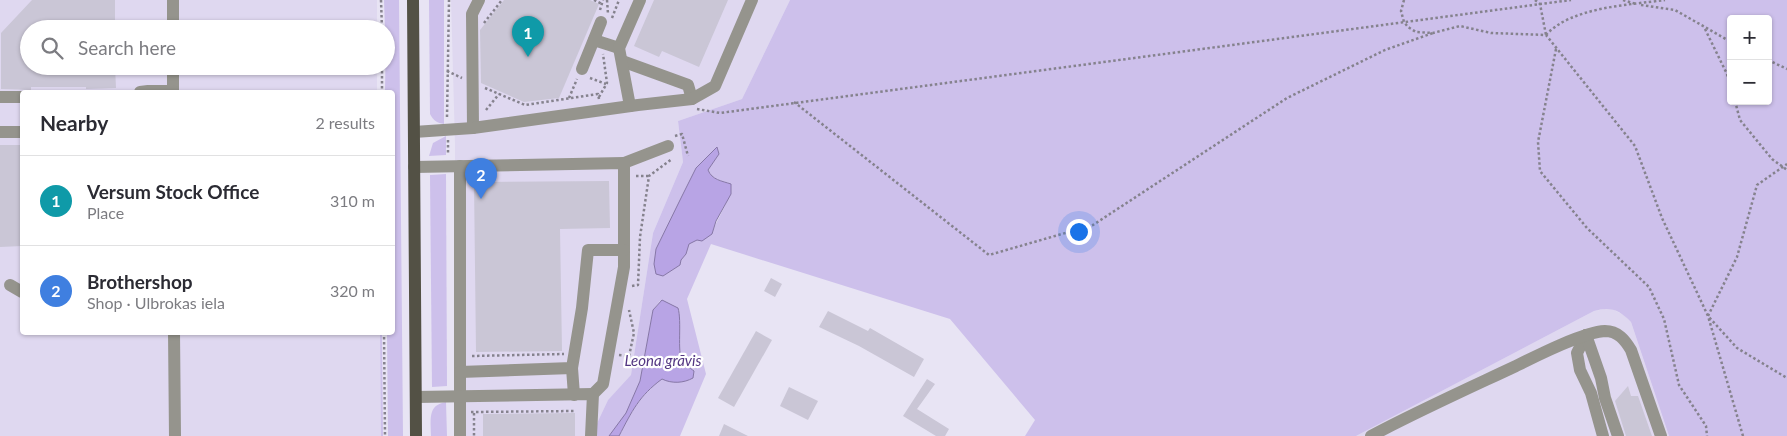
<!DOCTYPE html>
<html lang="en">
<head>
<meta charset="utf-8">
<style>
  body { margin:0; font-family:Lato,sans-serif; background:#f2f2f3; color:#2b2b33 }
  .controls { position:absolute; right:15px; top:15px; display:grid; overflow:hidden; border-radius:5px; box-shadow:0 1px 4px #0004 }
  .controls button { width:45px; height:45px; display:grid; place-items:center; padding:0; border:0; border-bottom:1px solid #e1e1e2; background:#fff; color:#2b2b33; font:25px sans-serif }
  .you { position:absolute; left:1078px; top:231px; width:18px; height:18px; margin:-12px; border:4px solid #fff; border-radius:50%; background:#1a73e8; box-shadow:0 0 0 8px #1a73e833 }
  .badge { display:grid; place-items:center; width:32px; height:32px; border-radius:50%; background:#0f766e; color:#fff; font-size:16px; font-weight:700 }
  .pin { position:absolute; translate:-50% -41px; filter:drop-shadow(0 1px 2px #0008) }
  .pin::after { content:''; position:absolute; top:26px; width:18px; height:15px; background:inherit; clip-path:polygon(0 0,100% 0,50% 100%) }
  .list { margin:0; padding:0; list-style:none }
  h2 { display:flex; justify-content:space-between; align-items:center; height:65px; margin:0; padding:0 20px; font-size:21px }
  h2 small { font-size:16px; font-weight:400; color:#7c7c81 }
  .list li { display:grid; grid-template-columns:32px 1fr auto; gap:15px; align-items:center; box-sizing:border-box; height:90px; padding:0 20px; border-top:1px solid #e1e1e2 }
  .list b { display:block; font-size:19px; white-space:nowrap }
  .list p { margin:0; font-size:16px; white-space:nowrap; color:#7c7c81 }
  .list em { font-size:16px; font-style:normal; color:#7c7c81 }
  .icon { flex:none; width:28px; height:28px; fill:none; stroke:currentColor; stroke-width:2; stroke-linecap:round; stroke-linejoin:round }
  .map { position:relative; flex:none; width:1787px; height:436px; overflow:hidden }
  .search { position:absolute; background:#fff; box-shadow:0 1px 4px #0004; left:20px; top:20px; width:375px; height:55px; display:flex; align-items:center; gap:12px; box-sizing:border-box; padding:0 18px; border-radius:28px; color:#7c7c81; font-size:19px }
  .panel { position:absolute; background:#fff; box-shadow:0 1px 4px #0004; left:20px; top:90px; width:375px; height:245px; border-radius:5px }
  .map>svg:first-child { display:block }
  .built { fill:#dfd8f0 }
  .green { fill:#cdc0eb; fill-rule:evenodd }
  .water { fill:#b8a4e5; stroke:#8677a6 }
  .building { fill:#cac6d6 }
  .lines { fill:none; stroke-linecap:round; stroke-linejoin:round }
  .path { stroke:#85828d; stroke-width:2.5; stroke-dasharray:2.5 2.5; stroke-linecap:butt }
  .minor { stroke:#95948d; stroke-width:12 }
  .major { stroke:#535145; stroke-width:12 }
  .labels { text-anchor:middle; dominant-baseline:central; stroke-width:4.5; stroke-linejoin:round; paint-order:stroke }
  .water-label { font-size:15px; font-style:italic; fill:#533682; stroke:#fff }
</style>
</head>
<body>
<div class="map">
<svg width="1787" height="436" viewBox="0 0 1787 436">
  <rect width="100%" height="100%" fill="#e8e4f4"/>
  <!-- built -->
  <g class="built">
    <polygon points="0,0 377,0 377,29 29,29 29,66 377,66 377,92 22,92 22,332 380,333 381,436 0,436"/>
    <polygon points="451,0 790,0 742,99 678,121 683,162 653,233 631,376 608,400 591,436 455,436 455,144"/>
    <polygon points="1610,308 1624,315 1631,322 1669,436 1356,436 1594,311"/>
  </g>
  <!-- green -->
  <g class="green">
    <polygon points="384,0 399,0 403,436 388,436 387,333 392,332 392,92 385,92 386,29 385,29"/>
    <path d="M 429,0 L 444,0 L 444,124 C 437,123 434,121 430,114 Z"/>
    <path d="M 790,0 L 1787,0 L 1787,436 L 1669,436 L 1631,322 C 1620,310 1610,306 1594,311 L 1356,436 L 1025,436 L 1035,420 L 950,319 L 711,244 L 687,299 L 706,374 L 680,436 L 619,436 C 632,411 640,396 662,379 L 678,382 L 693,376 L 694,371 C 685,364 678,357 680,346 L 660,301 L 653,310 L 640,381 L 626,414 L 609,436 L 591,436 L 608,400 L 631,375 L 653,233 L 683,162 L 678,121 L 742,99 ZM 1731,19 L 1768,19 L 1768,101 L 1731,101 ZM 719,154 L 708,170 C 713,180 722,181 731,184 C 731,201 717,217 712,234 L 693,241 L 689,244 L 686,254 L 681,260 L 680,265 L 663,276 L 656,249 L 696,168 Z"/>
    <polygon points="446,136 446,155 429,156 433,143"/>
    <polygon points="446,174 447,386 432,387 430,175"/>
    <polygon points="380,333 382,333 383,436 381,436"/>
    <path d="M 446,402 L 447,436 L 431,436 C 431,420 427,405 446,402 Z"/>
  </g>
  <!-- water -->
  <g class="water">
    <path d="M 717,147 L 719,154 L 708,170 C 712,180 722,181 731,184 L 731,194 L 716,221 L 712,234 L 702,241 L 697,240 L 689,244 L 686,254 L 681,260 L 680,265 L 663,276 L 656,274 L 654,264 L 656,249 L 682,196 L 696,168 Z"/>
    <path d="M 662,300 L 678,308 C 682,321 677,352 682,360 C 684,364 690,368 694,371 L 693,378 C 684,383 672,384 662,379 C 639,396 632,411 619,436 L 609,436 L 626,413 L 640,381 L 653,310 Z"/>
  </g>
  <!-- building -->
  <g class="building">
    <polygon points="32,0 115,0 115,29 29,29 29,66 115,66 116,88 86,89 86,87 31,87 31,90 1,89 1,33"/>
    <polygon points="504,0 590,0 599,4 559,98 524,102 481,83 480,30"/>
    <polygon points="654,0 728,0 699,67 662,51 659,57 634,46"/>
    <polygon points="0,145 22,145 22,246 0,247"/>
    <polygon points="609,181 610,228 560,229 562,351 476,352 474,182"/>
    <polygon points="771,278 782,284 775,297 764,291"/>
    <polygon points="828,311 868,331 870,328 924,359 914,377 859,346 819,327"/>
    <polygon points="756,331 772,340 734,407 718,398"/>
    <polygon points="927,379 935,384 917,409 949,429 945,436 936,436 903,416"/>
    <polygon points="1628,386 1631,396 1638,396 1652,436 1626,436 1615,401"/>
    <polygon points="789,387 818,401 808,420 780,406"/>
    <polygon points="575,413 575,436 483,436 483,414"/>
    <polygon points="724,424 748,436 719,436"/>
  </g>
  <g class="lines">
    <!-- path -->
    <g class="path">
      <polyline points="381,0 382,29"/>
      <polyline points="594,0 602,4"/>
      <polyline points="607,0 608,14"/>
      <polyline points="1404,0 1401,11 1404,22 1408,27 1416,32 1433,33 1460,26 1491,33 1546,35 1635,146 1662,218 1708,316 1737,348 1787,378"/>
      <polyline points="1535,0 1540,4 1546,35"/>
      <polyline points="1623,0 1636,4"/>
      <polyline points="1641,5 1675,10 1731,42"/>
      <polyline points="600,10 603,0"/>
      <polyline points="612,18 619,0"/>
      <polyline points="484,23 502,0"/>
      <polyline points="1705,29 1727,74 1731,86"/>
      <path d="M 1546,35 C 1571,7 1629,5 1665,0"/>
      <polyline points="1556,49 1538,142 1540,171 1587,228 1649,287 1664,319 1679,385 1706,426 1707,436"/>
      <polyline points="1768,60 1787,69"/>
      <polyline points="382,66 382,92"/>
      <polyline points="447,71 462,78"/>
      <polyline points="590,78 606,84"/>
      <polyline points="485,88 525,105 598,94 599,99"/>
      <polyline points="599,97 607,83 603,54"/>
      <polyline points="569,98 577,79"/>
      <polyline points="1735,101 1740,120 1772,159 1787,170"/>
      <polyline points="794,102 989,255 1093,225 1287,98 1385,50 1433,33"/>
      <polyline points="697,109 720,113 1571,0"/>
      <polyline points="486,110 499,94"/>
      <polyline points="447,117 449,0"/>
      <polyline points="675,136 682,134 688,156"/>
      <polyline points="448,140 448,155"/>
      <polyline points="636,176 649,176"/>
      <polyline points="632,286 638,285 640,237 649,176 672,159"/>
      <polyline points="384,332 385,436"/>
      <polyline points="619,355 629,356 634,333 629,310"/>
      <polyline points="472,356 564,354"/>
      <polyline points="471,412 575,411"/>
      <polyline points="474,413 474,436"/>
      <polyline points="1743,436 1708,316 1737,257 1757,185 1787,164"/>
    </g>
    <!-- minor -->
    <g class="minor">
      <polyline points="173,0 173,29"/>
      <polyline points="594,40 619,48"/>
      <polyline points="622,61 688,85 692,99"/>
      <polyline points="173,66 173,92"/>
      <polyline points="582,69 601,22"/>
      <polyline points="140,92 148,91 173,91"/>
      <polyline points="0,97 22,97"/>
      <polyline points="630,106 619,48 640,0"/>
      <polyline points="473,128 472,14 479,0"/>
      <polyline points="0,132 22,132"/>
      <polyline points="414,132 473,128 638,105 692,99 715,86 752,0"/>
      <polyline points="624,163 668,146"/>
      <polyline points="460,166 460,436"/>
      <polyline points="414,167 624,163 624,267 603,384 593,394"/>
      <polyline points="10,285 22,292"/>
      <polyline points="174,332 175,436"/>
      <polyline points="1586,335 1577,353 1580,370 1591,393 1603,436"/>
      <polyline points="1586,335 1601,378 1605,398 1618,436"/>
      <polyline points="572,368 574,395"/>
      <polyline points="460,372 572,368 582,308 588,250 624,250"/>
      <polyline points="416,397 593,394 591,436"/>
      <path d="M 1371,436 C 1418,411 1467,389 1516,366 C 1536,356 1583,332 1605,331 C 1618,331 1625,340 1631,350 L 1661,436"/>
    </g>
    <!-- major -->
    <polyline class="major" points="413,0 416,436"/>
  </g>
  <g class="labels">
    <!-- water labels -->
    <g class="water-label">
      <text x="663" y="360">Leona grāvis</text>
    </g>
  </g>
</svg>
<div class="controls">
<button>+</button>
<button>−</button>
</div>
<div class="you"></div>
<div class="pin badge" style="left:528px;top:57px;background:#0f9aa8">1</div>
<div class="pin badge" style="left:481px;top:199px;background:#3f7fe0">2</div>
<div class="search"><svg class="icon" aria-label="search" viewBox="0 0 24 24"><circle cx="10" cy="10" r="6"/><path d="M15 15l6 6"/></svg>Search here</div>
<section class="panel">
<h2>Nearby<small>2 results</small></h2>
<ul class="list">
<li><span class="badge" style="background:#0f9aa8">1</span><div><b>Versum Stock Office</b><p>Place</p></div><em>310 m</em></li>
<li><span class="badge" style="background:#3f7fe0">2</span><div><b>Brothershop</b><p>Shop · Ulbrokas iela</p></div><em>320 m</em></li>
</ul>
</section>
</div>
</body>
</html>
